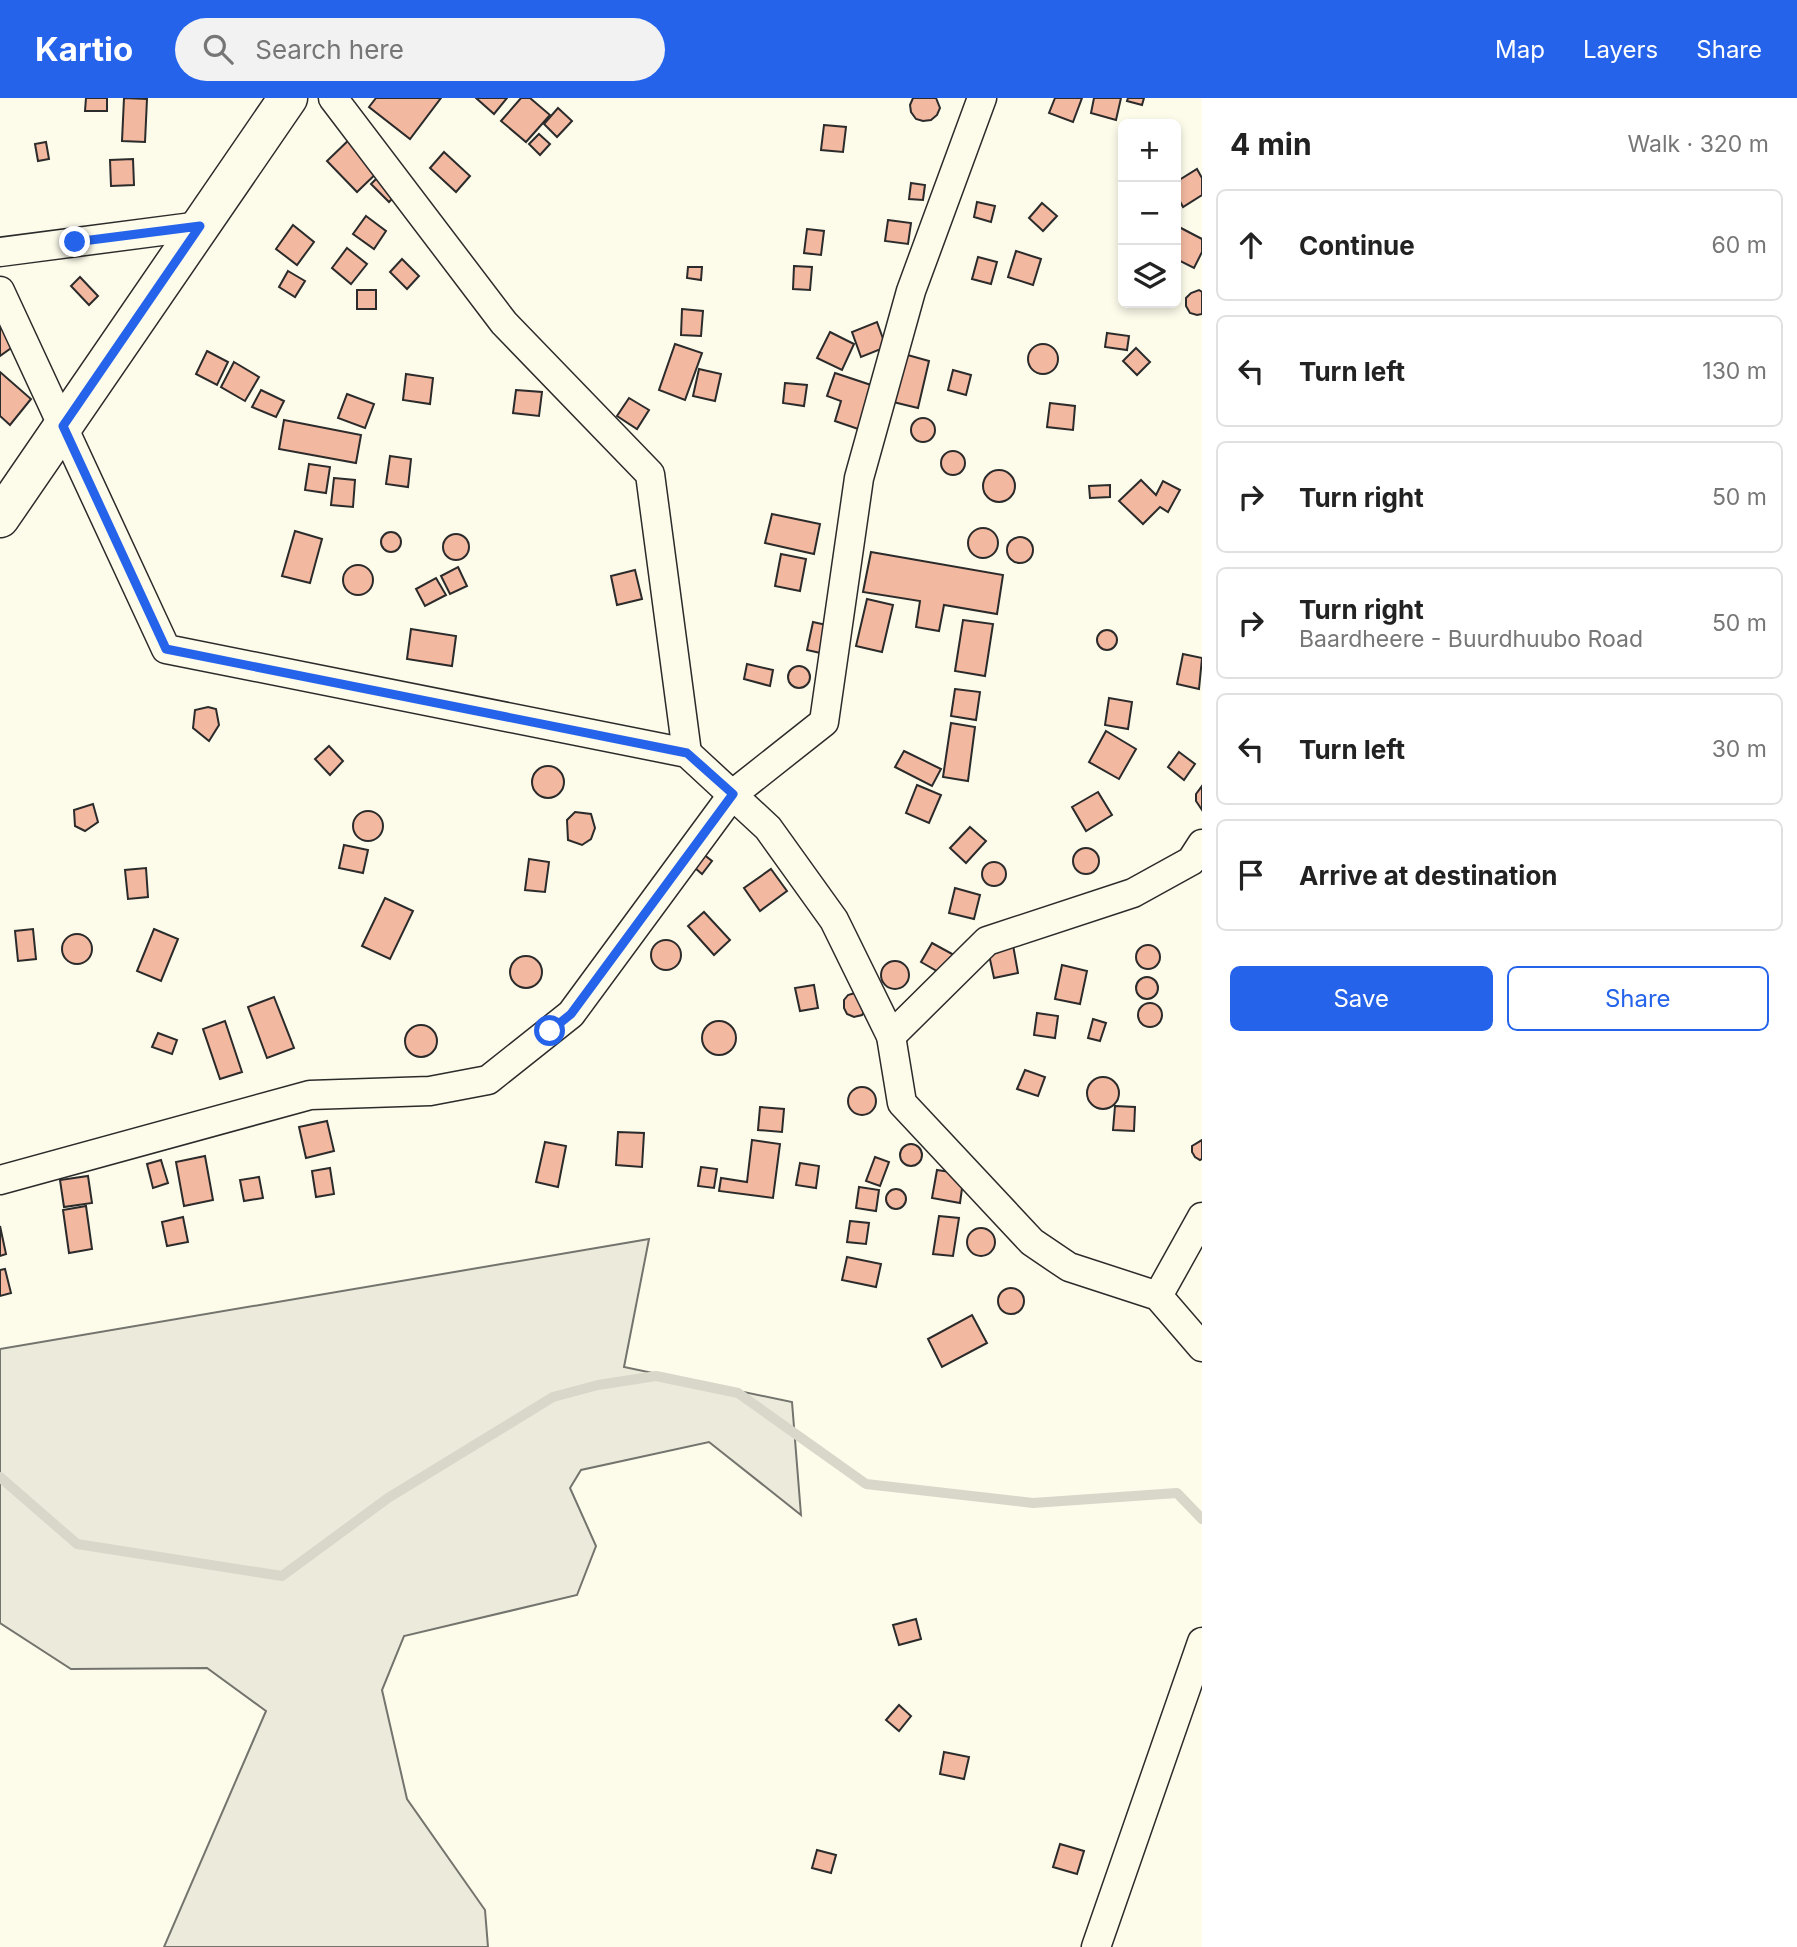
<!DOCTYPE html>
<html lang="en">
<head>
<meta charset="utf-8">
<style>
  body { margin:0; font-family:Inter,sans-serif; background:#f2f2f2; color:#222 }
  .controls { position:absolute; right:21px; top:21px; display:grid; overflow:hidden; border-radius:10px; box-shadow:0 4px 10px #0003 }
  .controls button { width:63px; height:63px; display:grid; place-items:center; padding:0; border:0; border-bottom:2px solid #e0e0e0; background:#fff; color:#222; font:35px sans-serif }
  .stop { position:absolute; width:21px; height:21px; margin:-16px; border:5px solid #2563eb; border-radius:50%; background:#fff }
  .stop.end { background:#2563eb; border-color:#fff; box-shadow:0 2px 7px #0008 }
  .list { margin:0; padding:0; list-style:none }
  h2 { display:flex; justify-content:space-between; align-items:center; height:91px; margin:0; padding:0 28px; font-size:30px }
  h2 small { font-size:23px; font-weight:400; color:#767676 }
  .list li { display:grid; grid-template-columns:46px 1fr auto; gap:21px; align-items:center; box-sizing:border-box; height:112px; margin:0 14px 14px; padding:0 14px; border:2px solid #e0e0e0; border-radius:10px }
  .list b { display:block; font-size:26px; white-space:nowrap }
  .list p { margin:0; font-size:23px; white-space:nowrap; color:#767676 }
  .list em { font-size:23px; font-style:normal; color:#767676 }
  .actions { display:flex; gap:14px; padding:21px 28px }
  .actions a { flex:1; padding:16px 0; border:2px solid #2563eb; border-radius:10px; text-align:center; font-size:24px; color:#2563eb }
  .actions .main { background:#2563eb; color:#fff }
  .icon { flex:none; width:38px; height:38px; fill:none; stroke:currentColor; stroke-width:2; stroke-linecap:round; stroke-linejoin:round }
  .map { position:relative; flex:none; width:1202px; height:1849px; overflow:hidden }
  header { display:flex; align-items:center; gap:42px; box-sizing:border-box; height:98px; padding:0 35px; background:#2563eb; color:#fff }
  header strong { font-size:33px }
  nav { display:flex; gap:38px; margin-inline-start:auto; font-size:24px }
  .search { width:490px; height:63px; background:#f2f2f2; display:flex; align-items:center; gap:18px; box-sizing:border-box; padding:0 24px; border-radius:38px; color:#767676; font-size:26px }
  main { display:flex }
  aside { flex:1; background:#fff }
  .map>svg:first-child { display:block }
  .green { fill:#ecebdb; stroke:#74746e; stroke-width:2 }
  .lines { fill:none; stroke-linecap:round; stroke-linejoin:round }
  .stream { stroke:#d8d7c9; stroke-width:10 }
  .building { fill:#f2b8a0; stroke:#2b2b2b; stroke-width:2 }
  .street-casing { stroke:#2b2b2b; stroke-width:31 }
  .secondary-casing { stroke:#2b2b2b; stroke-width:41 }
  .street { stroke:#fdfbea; stroke-width:28 }
  .secondary { stroke:#fdfbea; stroke-width:38 }
  .route { stroke:#2563eb; stroke-width:9 }
</style>
</head>
<body>
<header>
<strong>Kartio</strong>
<div class="search"><svg class="icon" aria-label="search" viewBox="0 0 24 24"><circle cx="10" cy="10" r="6"/><path d="M15 15l6 6"/></svg>Search here</div>
<nav><a>Map</a><a>Layers</a><a>Share</a></nav>
</header>
<main>
<div class="map">
<svg width="1202" height="1849" viewBox="0 0 1202 1849">
  <rect width="100%" height="100%" fill="#fdfbea"/>
  <!-- green -->
  <polygon class="green" points="649,1141 624,1269 792,1304 801,1417 709,1344 581,1372 570,1390 596,1448 577,1497 404,1538 382,1592 407,1701 485,1812 488,1849 164,1849 266,1613 207,1570 71,1571 0,1525 0,1251"/>
  <g class="lines">
    <!-- stream -->
    <polyline class="stream" points="0,1379 77,1446 282,1478 388,1400 553,1299 598,1287 656,1278 738,1295 866,1386 1033,1405 1177,1395 1202,1421"/>
  </g>
  <!-- building -->
  <g class="building">
    <polygon points="86,0 107,0 107,13 85,13"/>
    <polygon points="124,0 147,1 145,44 122,43"/>
    <polygon points="376,0 441,0 410,41 369,9"/>
    <polygon points="476,0 507,0 494,16"/>
    <polygon points="521,0 530,0 550,17 526,44 501,23"/>
    <polygon points="913,0 936,0 940,10 937,17 931,22 923,23 916,21 911,14 910,7"/>
    <polygon points="1055,0 1082,0 1073,24 1049,15"/>
    <polygon points="1094,0 1121,0 1116,22 1091,15"/>
    <polygon points="1128,0 1144,0 1142,7 1127,3"/>
    <polygon points="558,10 572,23 557,39 544,26"/>
    <polygon points="824,27 846,29 843,54 821,52"/>
    <polygon points="355,36 385,67 357,94 327,63"/>
    <polygon points="539,36 550,46 540,57 529,46"/>
    <polygon points="46,44 49,61 38,63 35,46"/>
    <polygon points="444,54 470,78 456,94 430,70"/>
    <polygon points="133,61 134,87 111,88 110,62"/>
    <polygon points="388,69 406,87 389,104 371,86"/>
    <polygon points="1197,71 1202,80 1202,97 1183,109 1176,96 1176,84"/>
    <polygon points="911,85 925,87 923,102 909,101"/>
    <polygon points="977,104 995,108 991,124 974,119"/>
    <polygon points="1042,105 1057,118 1043,133 1029,120"/>
    <polygon points="366,118 386,133 374,151 353,136"/>
    <polygon points="888,122 911,125 908,146 885,143"/>
    <polygon points="293,127 314,144 297,167 276,151"/>
    <polygon points="1179,129 1202,141 1202,154 1194,170 1176,161 1176,136"/>
    <polygon points="807,131 824,133 821,157 804,155"/>
    <polygon points="347,150 367,166 351,186 332,170"/>
    <polygon points="1016,153 1041,161 1033,187 1008,179"/>
    <polygon points="978,159 997,164 991,186 972,181"/>
    <polygon points="402,161 419,178 407,191 390,174"/>
    <polygon points="794,168 812,169 810,192 793,191"/>
    <polygon points="688,169 702,169 701,182 687,180"/>
    <polygon points="288,173 305,183 295,199 279,189"/>
    <polygon points="80,179 98,198 89,207 71,188"/>
    <rect x="357" y="192" width="19" height="19"/>
    <polygon points="1199,192 1202,194 1202,216 1197,217 1190,215 1186,208 1186,200 1191,195"/>
    <polygon points="682,211 703,213 701,238 681,237"/>
    <polygon points="877,224 886,249 861,259 852,234"/>
    <polygon points="0,227 14,248 0,258"/>
    <polygon points="830,234 854,246 842,272 817,260"/>
    <polygon points="1107,235 1129,238 1127,252 1105,249"/>
    <circle cx="1043" cy="261" r="15"/>
    <polygon points="675,246 702,255 685,302 659,292"/>
    <polygon points="1136,250 1150,264 1137,277 1123,263"/>
    <polygon points="207,253 228,264 217,287 196,276"/>
    <polygon points="904,256 929,263 918,310 893,304"/>
    <polygon points="234,264 259,279 245,303 221,289"/>
    <polygon points="699,271 721,276 715,303 693,298"/>
    <polygon points="953,272 971,277 966,297 948,292"/>
    <polygon points="0,274 31,301 10,327 0,318"/>
    <polygon points="835,275 877,289 864,333 835,323 841,303 827,298"/>
    <polygon points="406,276 433,280 430,306 403,302"/>
    <polygon points="785,285 807,287 804,308 783,305"/>
    <polygon points="261,292 284,303 276,319 252,309"/>
    <polygon points="516,292 542,294 539,318 513,315"/>
    <polygon points="347,296 374,306 365,330 338,320"/>
    <polygon points="629,300 649,312 637,331 617,318"/>
    <polygon points="1050,305 1075,308 1073,332 1047,329"/>
    <circle cx="923" cy="332" r="12"/>
    <polygon points="284,322 361,337 356,365 279,351"/>
    <circle cx="953" cy="365" r="12"/>
    <polygon points="390,358 411,361 408,389 386,386"/>
    <polygon points="309,366 330,369 326,395 305,392"/>
    <circle cx="999" cy="388" r="16"/>
    <polygon points="334,380 355,382 353,409 331,407"/>
    <polygon points="1141,382 1156,397 1163,383 1180,392 1168,414 1160,409 1143,426 1119,403"/>
    <polygon points="1110,387 1110,399 1090,400 1089,388"/>
    <polygon points="772,416 820,426 814,456 765,445"/>
    <circle cx="983" cy="445" r="15"/>
    <polygon points="295,433 322,441 310,485 282,478"/>
    <circle cx="391" cy="444" r="10"/>
    <circle cx="456" cy="449" r="13"/>
    <circle cx="1020" cy="452" r="13"/>
    <polygon points="871,454 1003,477 997,516 944,507 939,533 916,529 920,503 863,494"/>
    <polygon points="781,456 806,461 800,493 775,488"/>
    <circle cx="358" cy="482" r="15"/>
    <polygon points="458,469 467,488 450,496 441,478"/>
    <polygon points="635,472 642,501 617,507 611,478"/>
    <polygon points="436,480 446,497 425,508 416,491"/>
    <polygon points="867,501 893,507 882,554 856,548"/>
    <polygon points="963,522 993,526 985,578 955,573"/>
    <polygon points="813,524 831,528 825,556 807,552"/>
    <polygon points="411,531 456,538 452,568 407,561"/>
    <circle cx="1107" cy="542" r="10"/>
    <polygon points="1183,556 1202,560 1199,591 1177,586"/>
    <polygon points="747,566 773,572 770,588 744,581"/>
    <circle cx="799" cy="579" r="11"/>
    <polygon points="955,591 980,594 976,622 951,618"/>
    <polygon points="1109,600 1132,604 1128,631 1105,627"/>
    <polygon points="208,609 216,611 219,627 209,643 193,630 195,612"/>
    <polygon points="951,625 975,629 968,683 943,679"/>
    <polygon points="1106,633 1136,651 1119,681 1089,664"/>
    <polygon points="329,648 343,663 330,677 315,661"/>
    <polygon points="904,653 941,671 932,688 895,669"/>
    <polygon points="1179,654 1195,666 1184,682 1168,669"/>
    <circle cx="548" cy="684" r="16"/>
    <polygon points="917,687 941,697 929,725 906,715"/>
    <polygon points="1202,688 1202,712 1196,703 1196,696"/>
    <polygon points="1098,694 1112,717 1086,733 1072,709"/>
    <polygon points="93,706 98,724 85,733 75,728 74,712"/>
    <circle cx="368" cy="728" r="15"/>
    <polygon points="575,714 591,716 595,730 591,741 582,747 568,742 567,722"/>
    <polygon points="970,729 986,743 966,765 950,750"/>
    <polygon points="344,747 368,752 363,775 339,770"/>
    <circle cx="1086" cy="763" r="13"/>
    <polygon points="698,752 712,763 702,776 688,764"/>
    <polygon points="529,761 549,764 545,794 525,792"/>
    <circle cx="994" cy="776" r="12"/>
    <polygon points="146,770 148,799 128,801 125,772"/>
    <polygon points="771,771 787,793 760,813 744,790"/>
    <polygon points="955,790 980,797 974,821 949,815"/>
    <polygon points="385,800 413,813 390,861 362,848"/>
    <polygon points="704,814 730,842 714,857 688,828"/>
    <polygon points="33,831 36,861 18,863 15,833"/>
    <polygon points="154,831 178,841 161,883 137,873"/>
    <circle cx="77" cy="851" r="15"/>
    <circle cx="666" cy="857" r="15"/>
    <polygon points="932,845 954,857 944,877 921,864"/>
    <polygon points="1013,847 1018,875 994,880 988,852"/>
    <circle cx="1148" cy="859" r="12"/>
    <circle cx="526" cy="874" r="16"/>
    <circle cx="895" cy="877" r="14"/>
    <polygon points="1062,867 1087,873 1080,906 1055,901"/>
    <circle cx="1147" cy="890" r="11"/>
    <polygon points="814,887 818,910 800,913 795,890"/>
    <polygon points="855,895 866,911 862,917 854,919 847,916 844,910 844,902 848,897"/>
    <polygon points="274,899 294,950 267,960 248,909"/>
    <circle cx="1150" cy="917" r="12"/>
    <polygon points="1037,915 1058,918 1055,940 1034,937"/>
    <polygon points="1093,921 1106,925 1100,943 1088,940"/>
    <polygon points="225,923 242,974 220,981 203,931"/>
    <circle cx="719" cy="940" r="17"/>
    <circle cx="421" cy="943" r="16"/>
    <polygon points="158,935 177,942 172,956 152,949"/>
    <polygon points="1025,972 1045,979 1038,998 1017,991"/>
    <circle cx="1103" cy="995" r="16"/>
    <circle cx="862" cy="1003" r="14"/>
    <polygon points="1115,1008 1135,1009 1134,1033 1113,1032"/>
    <polygon points="760,1009 784,1011 782,1034 758,1032"/>
    <polygon points="327,1023 334,1053 306,1060 299,1029"/>
    <polygon points="618,1034 644,1035 642,1069 616,1067"/>
    <polygon points="752,1042 780,1046 773,1100 719,1093 721,1080 747,1084"/>
    <polygon points="1202,1042 1202,1061 1200,1062 1195,1059 1192,1054 1192,1048"/>
    <polygon points="545,1044 566,1048 558,1089 536,1084"/>
    <circle cx="911" cy="1057" r="11"/>
    <polygon points="205,1058 213,1102 184,1108 176,1064"/>
    <polygon points="875,1059 889,1064 880,1088 866,1083"/>
    <polygon points="161,1062 168,1085 153,1090 147,1066"/>
    <polygon points="800,1065 819,1068 816,1090 796,1087"/>
    <polygon points="701,1069 717,1071 714,1090 698,1088"/>
    <polygon points="330,1070 334,1096 316,1099 312,1073"/>
    <polygon points="937,1072 964,1076 960,1105 932,1100"/>
    <polygon points="88,1078 92,1105 64,1109 60,1082"/>
    <polygon points="259,1079 263,1100 244,1103 240,1082"/>
    <polygon points="859,1089 879,1092 876,1113 856,1110"/>
    <circle cx="896" cy="1101" r="10"/>
    <polygon points="86,1108 92,1151 69,1155 63,1112"/>
    <polygon points="939,1118 959,1120 953,1158 933,1156"/>
    <polygon points="183,1119 188,1144 167,1148 162,1124"/>
    <polygon points="850,1123 869,1125 866,1146 847,1144"/>
    <polygon points="0,1128 6,1156 0,1158"/>
    <circle cx="981" cy="1144" r="14"/>
    <polygon points="847,1159 881,1166 876,1189 842,1182"/>
    <polygon points="5,1171 11,1195 0,1198 0,1172"/>
    <circle cx="1011" cy="1203" r="13"/>
    <polygon points="972,1217 987,1245 942,1269 928,1241"/>
    <polygon points="916,1521 921,1541 899,1547 893,1527"/>
    <polygon points="899,1607 911,1618 899,1633 886,1622"/>
    <polygon points="944,1654 969,1659 964,1681 940,1676"/>
    <polygon points="1060,1746 1084,1753 1077,1776 1053,1769"/>
    <polygon points="817,1752 836,1757 831,1775 812,1770"/>
  </g>
  <g class="lines">
    <!-- street casing -->
    <g class="street-casing">
      <g id="street">
        <polyline points="333,0 504,225 650,376 687,655"/>
        <polyline points="0,154 200,128"/>
        <polyline points="0,193 166,551 687,655 768,730 834,822 891,938 902,1005 1032,1144 1069,1169 1158,1198 1202,1249"/>
        <polyline points="891,938 987,843 1133,795 1191,763 1202,746"/>
        <polyline points="0,1082 310,997 430,993 488,982 571,916 733,696 824,624 859,380 911,193 982,0"/>
        <polyline points="1158,1198 1202,1119"/>
        <polyline points="1096,1849 1202,1544"/>
      </g>
    </g>
    <!-- secondary casing -->
    <g class="secondary-casing">
      <polyline id="secondary" points="0,420 288,0"/>
    </g>
    <!-- street -->
    <use href="#street" class="street"/>
    <!-- secondary -->
    <use href="#secondary" class="secondary"/>
  </g>
  <g class="lines">
    <!-- route -->
    <polyline class="route" points="75,144 200,128 63,328 166,551 687,655 733,696 571,916 550,933"/>
  </g>
</svg>
<div class="controls">
<button>+</button>
<button>−</button>
<button><svg class="icon" aria-label="layers" viewBox="0 0 24 24"><path d="M12 4l9 5-9 5-9-5zM3 14l9 5 9-5"/></svg></button>
</div>
<div class="stop" style="left:550px;top:933px"></div>
<div class="stop end" style="left:75px;top:144px"></div>
</div>
<aside>
<h2>4 min<small>Walk · 320 m</small></h2>
<ul class="list">
<li><svg class="icon" aria-label="ahead" viewBox="0 0 24 24"><path d="M12 20V5M6 11l6-6 6 6"/></svg><div><b>Continue</b></div><em>60 m</em></li>
<li><svg class="icon" aria-label="left" viewBox="0 0 24 24"><path d="M17 20v-9H6M10 6l-5 5 5 5"/></svg><div><b>Turn left</b></div><em>130 m</em></li>
<li><svg class="icon" aria-label="right" viewBox="0 0 24 24"><path d="M7 20v-9h11M14 6l5 5-5 5"/></svg><div><b>Turn right</b></div><em>50 m</em></li>
<li><svg class="icon" aria-label="right" viewBox="0 0 24 24"><path d="M7 20v-9h11M14 6l5 5-5 5"/></svg><div><b>Turn right</b><p>Baardheere - Buurdhuubo Road</p></div><em>50 m</em></li>
<li><svg class="icon" aria-label="left" viewBox="0 0 24 24"><path d="M17 20v-9H6M10 6l-5 5 5 5"/></svg><div><b>Turn left</b></div><em>30 m</em></li>
<li><svg class="icon" aria-label="arrive" viewBox="0 0 24 24"><path d="M6 21V4h12l-3 4 3 4H6"/></svg><div><b>Arrive at destination</b></div></li>
</ul>
<div class="actions"><a class="main">Save</a><a>Share</a></div>
</aside>
</main>
</body>
</html>
